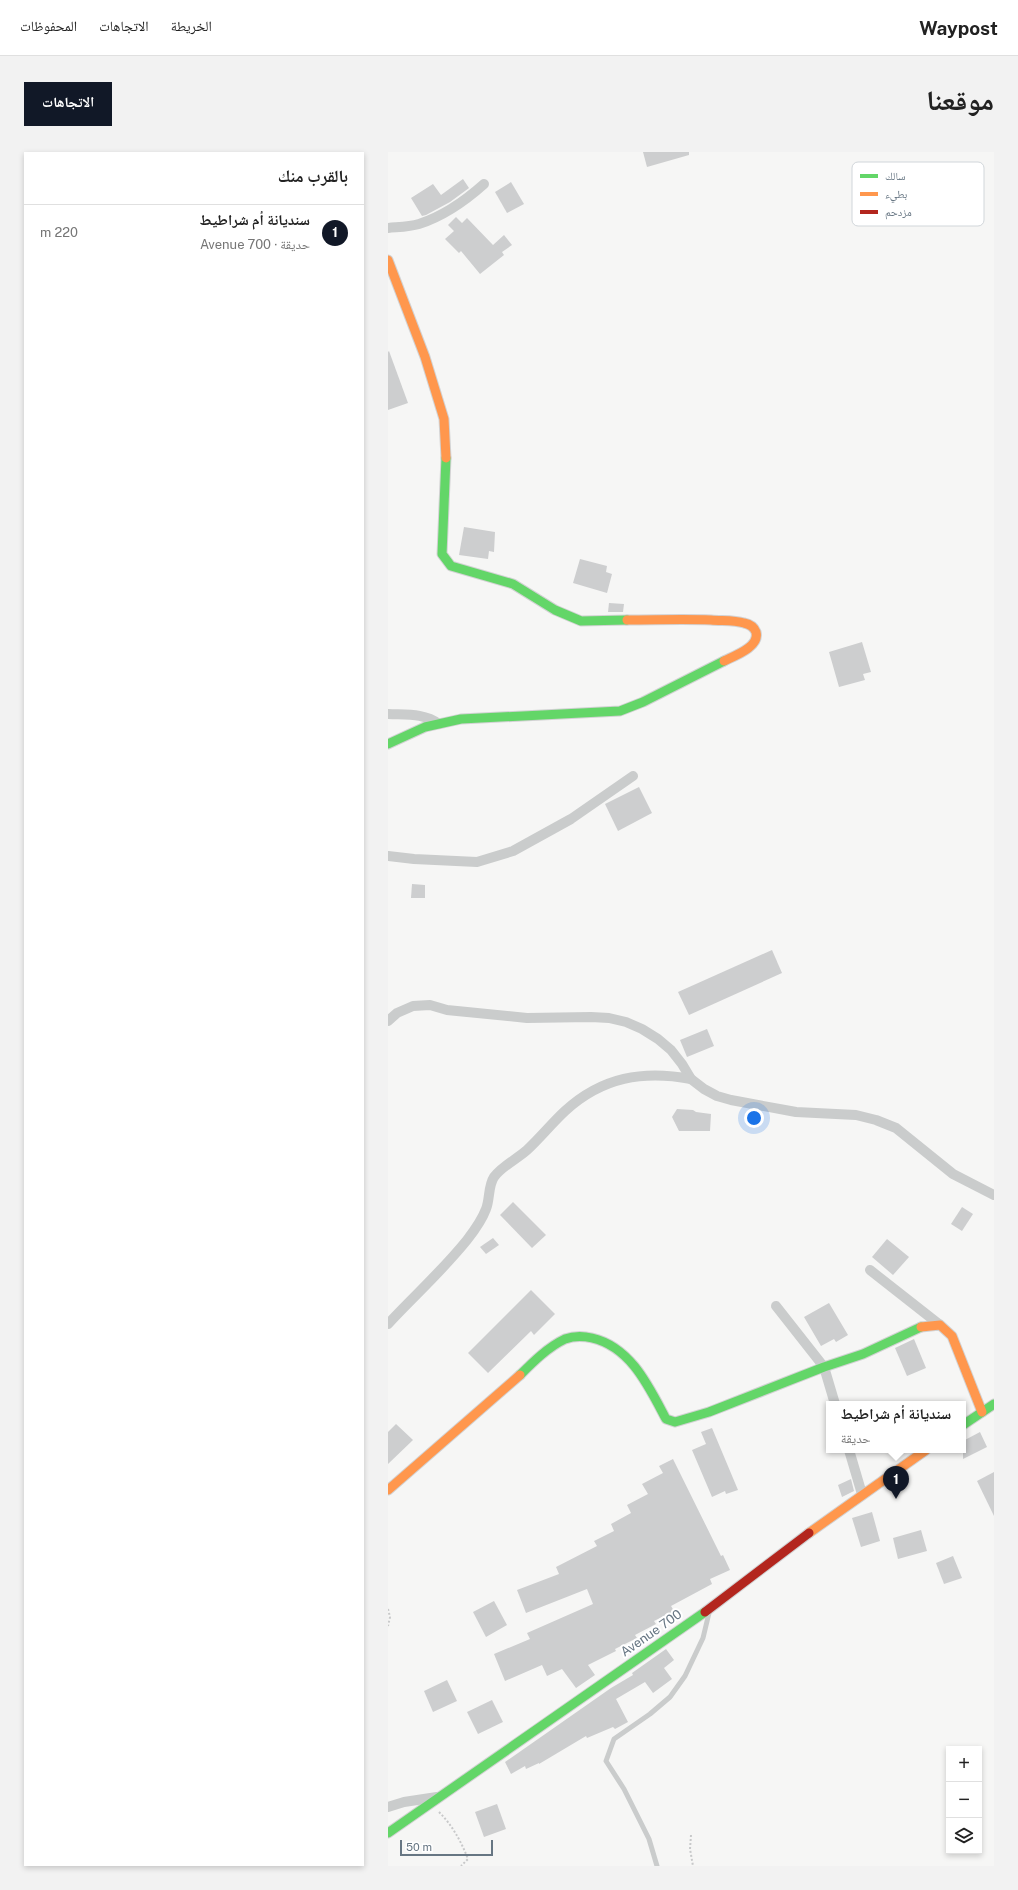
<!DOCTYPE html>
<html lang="ar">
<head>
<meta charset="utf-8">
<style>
  body { margin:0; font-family:"Public Sans","Noto Naskh Arabic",sans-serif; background:#f2f2f2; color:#222; direction:rtl }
  .controls { position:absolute; right:12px; bottom:12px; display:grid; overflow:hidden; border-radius:0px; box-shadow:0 2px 6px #0003 }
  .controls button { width:36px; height:36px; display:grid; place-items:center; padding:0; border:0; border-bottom:1px solid #e0e0e0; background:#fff; color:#222; font:20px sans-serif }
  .scale { position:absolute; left:12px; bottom:10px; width:93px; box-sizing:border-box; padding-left:4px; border:2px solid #677683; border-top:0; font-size:11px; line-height:14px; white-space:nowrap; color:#677683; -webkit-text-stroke:3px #fff; paint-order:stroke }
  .you { position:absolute; left:366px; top:966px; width:14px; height:14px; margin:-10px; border:3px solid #fff; border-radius:50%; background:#1a73e8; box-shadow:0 0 0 6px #1a73e833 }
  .badge { display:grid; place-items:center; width:26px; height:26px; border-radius:50%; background:#111827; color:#fff; font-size:13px; font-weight:700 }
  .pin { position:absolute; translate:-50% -33px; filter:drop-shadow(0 1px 2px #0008) }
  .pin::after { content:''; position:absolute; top:21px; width:14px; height:12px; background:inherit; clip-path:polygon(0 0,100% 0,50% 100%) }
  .popup { position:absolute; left:438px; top:1249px; width:140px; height:52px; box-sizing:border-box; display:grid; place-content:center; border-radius:0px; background:#fff; filter:drop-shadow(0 1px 3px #0005); font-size:13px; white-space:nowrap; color:#767676 }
  .popup b { font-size:15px; color:#222 }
  .popup::after { content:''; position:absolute; left:50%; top:100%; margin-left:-8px; border:8px solid transparent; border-top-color:#fff }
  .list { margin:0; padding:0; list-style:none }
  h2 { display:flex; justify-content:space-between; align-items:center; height:52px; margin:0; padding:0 16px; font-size:17px }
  h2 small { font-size:13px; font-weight:400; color:#767676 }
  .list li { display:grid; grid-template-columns:26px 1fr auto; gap:12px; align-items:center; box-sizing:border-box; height:56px; padding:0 16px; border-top:1px solid #e0e0e0 }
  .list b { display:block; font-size:15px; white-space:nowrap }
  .list p { margin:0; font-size:13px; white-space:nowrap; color:#767676 }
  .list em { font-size:13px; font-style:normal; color:#767676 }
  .icon { flex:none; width:22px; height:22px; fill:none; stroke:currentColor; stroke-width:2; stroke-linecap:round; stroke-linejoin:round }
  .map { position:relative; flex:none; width:606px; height:1714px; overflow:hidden; direction:ltr; border-radius:0px }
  header { display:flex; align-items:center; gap:24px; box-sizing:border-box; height:56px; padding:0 20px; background:#fff; border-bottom:1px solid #e0e0e0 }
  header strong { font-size:19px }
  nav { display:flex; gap:22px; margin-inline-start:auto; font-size:14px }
  .intro { display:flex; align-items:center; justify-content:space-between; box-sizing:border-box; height:96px; padding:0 24px }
  h1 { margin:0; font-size:28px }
  .button { padding:10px 18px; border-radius:0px; background:#111827; color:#fff; font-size:14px; font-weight:700 }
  main { display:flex; gap:24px; padding:0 24px }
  aside { flex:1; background:#fff; border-radius:0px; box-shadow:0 2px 6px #0003 }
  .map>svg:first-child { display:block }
  .building { fill:#cdcecf }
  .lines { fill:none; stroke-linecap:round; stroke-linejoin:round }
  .fast-casing { stroke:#d2d2d3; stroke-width:11 }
  .slow-casing { stroke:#d2d2d3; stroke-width:11 }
  .jam-casing { stroke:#d2d2d3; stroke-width:11 }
  .path { stroke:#c8c9ca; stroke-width:2; stroke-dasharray:2 2; stroke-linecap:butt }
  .lane { stroke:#cacccc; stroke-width:5 }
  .street { stroke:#cacccc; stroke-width:10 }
  .fast { stroke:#63d668; stroke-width:9 }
  .slow { stroke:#ff974d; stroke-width:9 }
  .jam { stroke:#b3261e; stroke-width:9 }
  .labels { text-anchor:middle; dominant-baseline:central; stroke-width:4; stroke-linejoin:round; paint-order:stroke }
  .street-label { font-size:13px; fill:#677683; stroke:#fff }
  .key { fill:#fff; stroke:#d1d6da; stroke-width:1 }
  .key-label { font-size:11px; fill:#677683 }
</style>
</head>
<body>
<header>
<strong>Waypost</strong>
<nav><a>الخريطة</a><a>الاتجاهات</a><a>المحفوظات</a></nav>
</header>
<div class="intro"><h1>موقعنا</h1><a class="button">الاتجاهات</a></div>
<main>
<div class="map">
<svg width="606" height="1714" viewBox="0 0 606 1714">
  <rect width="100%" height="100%" fill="#f6f6f5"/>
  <!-- building -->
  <g class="building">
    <polygon points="255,0 301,0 301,3 259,15"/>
    <polygon points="75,27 81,36 62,50 38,63 34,64 23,46 45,32 53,43"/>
    <polygon points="123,30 136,52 119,61 107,40"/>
    <polygon points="68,65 74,71 79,66 105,93 116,83 124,93 114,100 116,103 92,122 73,99 71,101 57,87 66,79 60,73"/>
    <polygon points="1,199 20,251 0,258 0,200"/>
    <polygon points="76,375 107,380 106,400 101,399 100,407 71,403"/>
    <polygon points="192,407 219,414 218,420 224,422 219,441 185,431"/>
    <polygon points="221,451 236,452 235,460 220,460"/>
    <polygon points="474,490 483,520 475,522 477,528 451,535 441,500"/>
    <polygon points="251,635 264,661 230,679 217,652"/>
    <polygon points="24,732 37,733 37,746 23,746"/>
    <polygon points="384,798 394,821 301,863 290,840"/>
    <polygon points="319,877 326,894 299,905 292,888"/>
    <polygon points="289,957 305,958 308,960 323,962 322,979 291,979 284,965"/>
    <polygon points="125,1050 158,1083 144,1096 112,1063"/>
    <polygon points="574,1055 585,1062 574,1079 563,1072"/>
    <polygon points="105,1086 111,1093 98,1102 92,1095"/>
    <polygon points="499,1087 521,1105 505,1123 484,1105"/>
    <polygon points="143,1138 167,1162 146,1183 143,1179 100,1221 80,1201"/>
    <polygon points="441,1151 460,1183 448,1190 446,1187 433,1194 416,1165"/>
    <polygon points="526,1187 538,1216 519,1224 507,1196"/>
    <polygon points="8,1272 25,1288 0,1312 0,1280"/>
    <polygon points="324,1276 350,1338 338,1342 337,1339 324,1345 304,1298 318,1292 313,1280"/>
    <polygon points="592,1280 599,1295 575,1307 575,1289"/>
    <polygon points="285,1307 333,1404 335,1403 342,1418 322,1427 324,1432 283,1454 286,1459 266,1469 268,1472 247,1483 249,1486 227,1497 228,1499 200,1513 207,1523 188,1536 174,1517 159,1524 154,1513 117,1529 106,1502 142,1487 139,1481 205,1452 199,1437 138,1461 129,1438 171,1422 168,1415 209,1394 206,1389 226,1379 223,1372 243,1361 239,1353 260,1342 254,1332 275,1321 271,1314"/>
    <polygon points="606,1320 606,1364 589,1329"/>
    <polygon points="463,1327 466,1339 454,1345 450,1333"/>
    <polygon points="484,1360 492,1389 473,1395 464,1366"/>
    <polygon points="533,1378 539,1399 510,1407 505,1386"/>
    <polygon points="565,1404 574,1426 556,1432 548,1411"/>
    <polygon points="106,1449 119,1473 98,1485 85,1460"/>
    <polygon points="278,1497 286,1508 276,1516 284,1527 265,1541 257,1530 228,1547 240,1570 227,1577 225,1575 199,1586 198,1584 151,1612 151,1611 138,1617 137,1614 123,1622 117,1610 223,1536 245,1523 244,1521"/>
    <polygon points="59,1528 69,1549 45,1560 36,1539"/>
    <polygon points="104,1548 115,1570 90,1582 79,1560"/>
    <polygon points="109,1652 118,1677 96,1685 87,1660"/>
  </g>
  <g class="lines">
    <!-- fast casing -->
    <g class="fast-casing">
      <g id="fast">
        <polyline points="58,306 54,402 63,414 125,432 167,458 193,469 239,468"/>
        <polyline points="0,592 37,575 73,567 232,559 255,550 336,509"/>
        <path d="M 132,1223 C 145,1210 160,1195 177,1187 C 185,1184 196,1184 204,1186 C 243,1195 261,1235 278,1267 L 287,1270 L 321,1260 L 436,1215 L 475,1202 L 533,1175"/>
        <polyline points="575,1273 606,1252"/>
        <polyline points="0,1681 317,1460"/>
      </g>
    </g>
    <!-- slow casing -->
    <g class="slow-casing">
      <g id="slow">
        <polyline points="0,108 37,205 56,267 58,306"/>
        <path d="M 239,468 C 267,468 295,467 323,468 C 334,469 346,468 356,471 C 361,472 366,475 368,480 C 372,495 346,504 336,509"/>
        <polyline points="533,1175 552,1173 564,1184 594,1260"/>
        <polyline points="0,1338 132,1223"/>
        <polyline points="421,1381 538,1298"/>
      </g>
    </g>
    <!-- jam casing -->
    <g class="jam-casing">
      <polyline id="jam" points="317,1460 421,1381"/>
    </g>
    <!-- path -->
    <g class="path">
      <polyline points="0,1457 2,1465 0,1474"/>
      <path d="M 51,1660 C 64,1673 73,1689 80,1707 L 73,1714"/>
      <polyline points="303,1683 302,1697 305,1714"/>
    </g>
    <!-- lane -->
    <polyline class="lane" points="269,1714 261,1687 236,1637 218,1609 226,1587 262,1562 282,1545 297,1524 315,1486 321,1461"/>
    <!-- street -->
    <g class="street">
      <path d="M 0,76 C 10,75 21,75 31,72 C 56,64 77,49 96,32"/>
      <path d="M 0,562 C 18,563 36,561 51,572"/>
      <polyline points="0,704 26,707 89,710 125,699 183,667 245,624"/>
      <polyline points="0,869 9,861 25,854 42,853 59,858 139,866 203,865 221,866 238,870 254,877 270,887 283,898 294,912 303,927 316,937 329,944 343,948 408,960 468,963 488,968 508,976 565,1022 606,1043"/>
      <polyline points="482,1118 552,1173"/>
      <polyline points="388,1154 436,1215 447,1252"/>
      <path d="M 0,1172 C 26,1144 55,1118 79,1088 C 86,1079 94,1068 98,1057 C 102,1047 100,1034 106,1025 C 114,1014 129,1007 139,998 C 152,986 164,971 177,959 C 214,925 255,918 303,927"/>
      <polyline points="461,1298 474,1342"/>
      <polyline points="0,1655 16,1650 49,1645"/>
    </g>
    <!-- fast -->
    <use href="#fast" class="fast"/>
    <!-- slow -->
    <use href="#slow" class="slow"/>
    <!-- jam -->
    <use href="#jam" class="jam"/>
  </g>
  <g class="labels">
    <!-- street labels -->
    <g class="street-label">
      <text transform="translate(263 1481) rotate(-35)">Avenue 700</text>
    </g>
  </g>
  <!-- legend -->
  <rect x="464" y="10" width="132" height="64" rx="6" class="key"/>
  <rect x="472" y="22" width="18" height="4" fill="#63d668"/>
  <rect x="472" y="40" width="18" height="4" fill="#ff974d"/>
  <rect x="472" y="58" width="18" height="4" fill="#b3261e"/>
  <g class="key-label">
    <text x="497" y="28">سالك</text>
    <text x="497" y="46">بطيء</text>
    <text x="497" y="64">مزدحم</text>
  </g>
</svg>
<div class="controls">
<button>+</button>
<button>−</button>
<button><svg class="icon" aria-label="layers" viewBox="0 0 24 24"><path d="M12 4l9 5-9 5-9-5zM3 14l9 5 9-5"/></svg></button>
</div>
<div class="scale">50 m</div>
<div class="you"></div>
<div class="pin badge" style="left:508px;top:1347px">1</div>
<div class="popup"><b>سنديانة أم شراطيط</b>حديقة</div>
</div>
<aside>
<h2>بالقرب منك<small></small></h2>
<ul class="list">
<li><span class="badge">1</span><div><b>سنديانة أم شراطيط</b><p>حديقة · Avenue 700</p></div><em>220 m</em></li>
</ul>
</aside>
</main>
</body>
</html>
